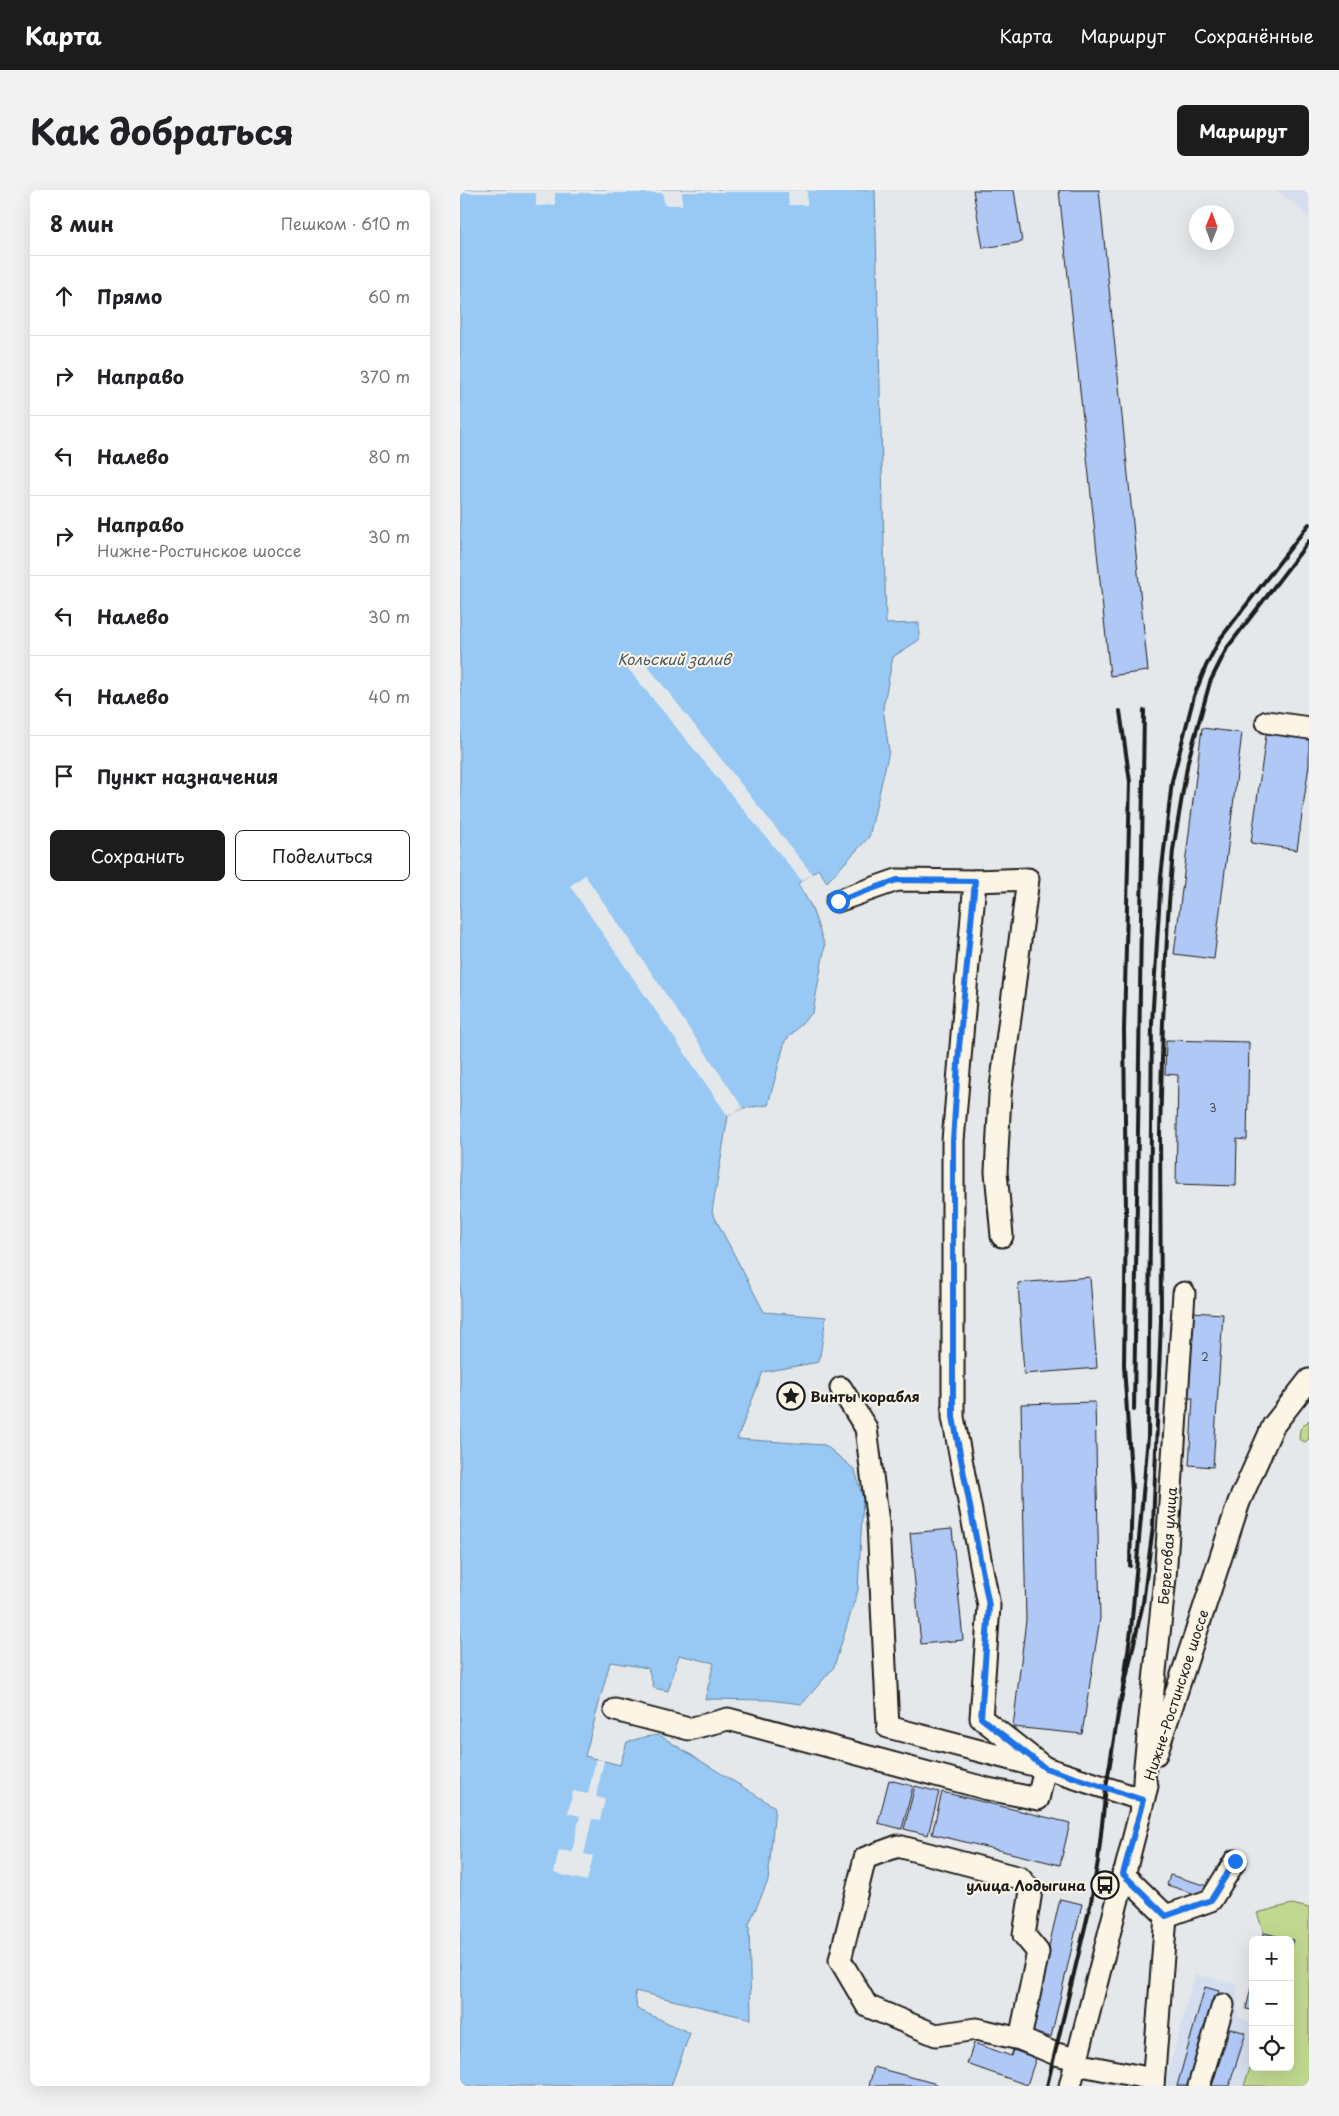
<!DOCTYPE html>
<html lang="ru">
<head>
<meta charset="utf-8">
<style>
  body { margin:0; font-family:"Playpen Sans",sans-serif; background:#f2f2f2; color:#202124 }
  .controls { position:absolute; right:15px; bottom:15px; display:grid; overflow:hidden; border-radius:8px; box-shadow:0 5px 20px #0002 }
  .controls button { width:45px; height:45px; display:grid; place-items:center; padding:0; border:0; border-bottom:1px solid #e0e0e0; background:#fff; color:#202124; font:25px sans-serif }
  .compass { position:absolute; left:729px; top:15px; width:45px; height:45px; border-radius:50%; background:#fff; box-shadow:0 5px 20px #0002; rotate:1deg }
  .stop { position:absolute; width:15px; height:15px; margin:-11px; border:4px solid #1a73e8; border-radius:50%; background:#fff }
  .stop.end { background:#1a73e8; border-color:#fff; box-shadow:0 1px 5px #0008 }
  .list { margin:0; padding:0; list-style:none }
  h2 { display:flex; justify-content:space-between; align-items:center; height:65px; margin:0; padding:0 20px; font-size:21px }
  h2 small { font-size:16px; font-weight:400; color:#757577 }
  .list li { display:grid; grid-template-columns:32px 1fr auto; gap:15px; align-items:center; box-sizing:border-box; height:80px; padding:0 20px; border-top:1px solid #e0e0e0 }
  .list b { display:block; font-size:19px; white-space:nowrap }
  .list p { margin:0; font-size:16px; white-space:nowrap; color:#757577 }
  .list em { font-size:16px; font-style:normal; color:#757577 }
  .actions { display:flex; gap:10px; padding:15px 20px }
  .actions a { flex:1; padding:11px 0; border:1px solid #1c1c1c; border-radius:8px; text-align:center; font-size:18px; color:#1c1c1c }
  .actions .main { background:#1c1c1c; color:#fff }
  .icon { flex:none; width:28px; height:28px; fill:none; stroke:currentColor; stroke-width:2; stroke-linecap:round; stroke-linejoin:round }
  .map { position:relative; flex:none; width:849px; height:1896px; overflow:hidden; border-radius:8px }
  header { display:flex; align-items:center; gap:30px; box-sizing:border-box; height:70px; padding:0 25px; background:#1c1c1c; color:#fff }
  header strong { font-size:24px }
  nav { display:flex; gap:28px; margin-inline-start:auto; font-size:18px }
  .intro { display:flex; align-items:center; justify-content:space-between; box-sizing:border-box; height:120px; padding:0 30px }
  h1 { margin:0; font-size:35px }
  .button { padding:12px 22px; border-radius:8px; background:#1c1c1c; color:#fff; font-size:18px; font-weight:700 }
  main { display:flex; gap:30px; padding:0 30px }
  aside { flex:1; background:#fff; border-radius:8px; box-shadow:0 5px 20px #0002 }
  .map>svg:first-child { display:block }
  .built { fill:#d5deee }
  .green { fill:#c0d88f; stroke:#6e7a56 }
  .water { fill:#97c9f4; stroke:#66849e }
  .pier { fill:#e5e8ea }
  .building { fill:#b0c8f6; stroke:#1c1c1c }
  .lines { fill:none; stroke-linecap:round; stroke-linejoin:round }
  .minor-casing { stroke:#1c1c1c; stroke-width:25 }
  .minor { stroke:#fcf5e5; stroke-width:21 }
  .rail { stroke:#1c1c1c; stroke-width:4 }
  .route { stroke:#1a73e8; stroke-width:6 }
  .labels { text-anchor:middle; dominant-baseline:central; stroke-width:4; stroke-linejoin:round; paint-order:stroke }
  .number-label { font-size:11px; fill:#414752 }
  .poi-label { font-size:14px; font-weight:bold; fill:#1c1c1c; stroke:#fcf5e5; text-anchor:start }
  .street-label { font-size:14px; fill:#1c1c1c; stroke:#fcf5e5 }
  .water-label { font-size:15px; font-style:italic; fill:#475968; stroke:#fcf5e5 }
</style>
</head>
<body>
<header>
<strong>Карта</strong>
<nav><a>Карта</a><a>Маршрут</a><a>Сохранённые</a></nav>
</header>
<div class="intro"><h1>Как добраться</h1><a class="button">Маршрут</a></div>
<main>
<aside>
<h2>8 мин<small>Пешком · 610 m</small></h2>
<ul class="list">
<li><svg class="icon" aria-label="ahead" viewBox="0 0 24 24"><path d="M12 20V5M6 11l6-6 6 6"/></svg><div><b>Прямо</b></div><em>60 m</em></li>
<li><svg class="icon" aria-label="right" viewBox="0 0 24 24"><path d="M7 20v-9h11M14 6l5 5-5 5"/></svg><div><b>Направо</b></div><em>370 m</em></li>
<li><svg class="icon" aria-label="left" viewBox="0 0 24 24"><path d="M17 20v-9H6M10 6l-5 5 5 5"/></svg><div><b>Налево</b></div><em>80 m</em></li>
<li><svg class="icon" aria-label="right" viewBox="0 0 24 24"><path d="M7 20v-9h11M14 6l5 5-5 5"/></svg><div><b>Направо</b><p>Нижне-Ростинское шоссе</p></div><em>30 m</em></li>
<li><svg class="icon" aria-label="left" viewBox="0 0 24 24"><path d="M17 20v-9H6M10 6l-5 5 5 5"/></svg><div><b>Налево</b></div><em>30 m</em></li>
<li><svg class="icon" aria-label="left" viewBox="0 0 24 24"><path d="M17 20v-9H6M10 6l-5 5 5 5"/></svg><div><b>Налево</b></div><em>40 m</em></li>
<li><svg class="icon" aria-label="arrive" viewBox="0 0 24 24"><path d="M6 21V4h12l-3 4 3 4H6"/></svg><div><b>Пункт назначения</b></div></li>
</ul>
<div class="actions"><a class="main">Сохранить</a><a>Поделиться</a></div>
</aside>
<div class="map">
<svg width="849" height="1896" viewBox="0 0 849 1896">
  <rect width="100%" height="100%" fill="#e5e8ea"/>
  <filter id="ink" filterUnits="userSpaceOnUse"><feTurbulence type="fractalNoise" baseFrequency=".02" numOctaves="2"/><feDisplacementMap in="SourceGraphic" scale="10" xChannelSelector="R" yChannelSelector="G"/><feConvolveMatrix kernelMatrix="1 2 1 2 8 2 1 2 1" color-interpolation-filters="sRGB"/></filter>
  <g filter="url(#ink)">
    <!-- built -->
    <g class="built">
      <polygon points="815,0 849,0 849,29 836,15"/>
      <polygon points="735,1784 777,1794 778,1827 793,1833 793,1869 784,1896 704,1896"/>
    </g>
    <!-- green -->
    <g class="green">
      <polygon points="849,1230 849,1249 845,1252 839,1249 840,1239"/>
      <polygon points="832,1714 849,1718 849,1896 784,1896 793,1869 793,1877 830,1877 830,1759 832,1750 804,1743 797,1723"/>
    </g>
    <!-- water -->
    <polygon class="water" points="0,0 415,0 426,434 459,433 459,450 433,467 423,518 429,561 409,647 367,692 358,679 338,694 351,716 365,756 353,822 325,851 308,915 283,918 268,926 252,1022 304,1122 366,1127 359,1172 303,1182 277,1249 365,1255 395,1280 403,1309 398,1400 374,1477 342,1514 309,1510 245,1509 254,1473 219,1465 208,1501 194,1498 188,1478 150,1472 125,1566 160,1575 167,1552 184,1547 199,1545 315,1617 308,1691 289,1734 291,1829 175,1801 177,1819 230,1843 211,1896 0,1896"/>
    <!-- pier -->
    <g class="pier">
      <polygon points="0,0 415,0 347,1 347,15 329,15 328,2 222,2 222,15 204,15 203,3 95,3 95,15 76,16 76,3 0,3"/>
      <polygon points="179,465 352,684 342,691 165,475"/>
      <polygon points="125,685 283,918 268,926 110,696"/>
      <polygon points="136,1569 144,1570 136,1607 145,1609 140,1630 132,1629 124,1664 133,1666 127,1691 94,1683 99,1660 112,1662 120,1626 108,1623 113,1601 128,1604"/>
    </g>
    <!-- building -->
    <g class="building">
      <polygon points="513,0 554,0 562,52 523,58"/>
      <polygon points="599,0 639,0 688,481 650,486"/>
      <polygon points="742,538 782,543 754,769 714,764"/>
      <polygon points="807,538 849,544 849,575 837,660 791,653"/>
      <polygon points="706,850 789,852 787,950 777,949 776,996 716,994 718,885 705,884"/>
      <polygon points="630,1087 637,1178 564,1184 558,1093"/>
      <polygon points="732,1122 763,1124 753,1277 729,1275 733,1208 727,1208"/>
      <polygon points="635,1212 640,1428 622,1544 553,1537 566,1430 561,1214"/>
      <polygon points="492,1339 503,1450 461,1454 450,1343"/>
      <polygon points="429,1590 453,1596 442,1639 418,1633"/>
      <polygon points="455,1596 479,1602 468,1645 444,1639"/>
      <polygon points="482,1602 610,1633 600,1675 472,1644"/>
      <polygon points="710,1685 748,1696 745,1707 707,1695"/>
      <polygon points="600,1709 622,1714 591,1847 569,1842"/>
      <polygon points="804,1743 833,1750 830,1759 830,1750 802,1750"/>
      <polygon points="793,1789 793,1820 786,1819"/>
      <polygon points="745,1797 759,1801 731,1896 717,1896"/>
      <polygon points="770,1838 786,1843 769,1896 752,1896"/>
      <polygon points="514,1853 551,1866 553,1860 576,1868 567,1895 507,1874"/>
      <polygon points="414,1877 477,1894 477,1896 409,1896"/>
    </g>
    <g class="lines">
      <!-- minor casing -->
      <g class="minor-casing">
        <g id="minor">
          <polyline points="807,532 849,538"/>
          <polyline points="515,691 568,689 540,905 536,982 542,1046"/>
          <path id="s1" d="M 381,1198 L 406,1238 L 418,1333 L 428,1537 L 585,1578 L 683,1610 L 685,1575 L 705,1388 L 724,1103"/>
          <polyline points="155,1520 229,1539 268,1529 528,1599 578,1609 585,1578 521,1528 529,1416 493,1227 493,951 515,691 437,690 377,711"/>
          <polyline points="696,1564 779,1312 813,1236 849,1190"/>
          <polyline points="663,1684 706,1726 693,1896"/>
          <polyline points="706,1726 751,1710 775,1671"/>
          <polyline points="560,1849 578,1762 564,1745 571,1701 560,1688 438,1656 405,1668 380,1770 407,1816 476,1845 516,1839 560,1849 596,1864 617,1869"/>
          <polyline points="616,1874 693,1889"/>
          <polyline points="610,1896 687,1596"/>
          <polyline points="739,1896 763,1815"/>
        </g>
      </g>
      <!-- minor -->
      <use href="#minor" class="minor"/>
      <!-- rail -->
      <g class="rail">
        <polyline points="849,334 760,449 746,476 734,506 712,591 701,687 692,833 688,1247 671,1440 661,1511 683,1413 693,1337 701,1131 700,943 703,832 708,726 713,660 728,571 750,492 767,458 849,351"/>
        <polyline points="660,521 670,592 664,840 666,1021 664,1175 672,1300 670,1376"/>
        <polyline points="674,1220 684,520"/>
        <polyline points="587,1896 631,1712 638,1671 646,1598 661,1506"/>
      </g>
    </g>
  </g>
  <g class="lines" filter="url(#ink)">
    <!-- route -->
    <polyline class="route" points="378,711 437,690 515,691 499,858 493,951 493,1227 529,1416 521,1528 585,1578 683,1610 663,1684 706,1726 751,1710 775,1671"/>
  </g>
  <!-- icons -->
  <defs>
    <g id="sight-ring" transform="scale(1.4375)"><circle r="9.5" fill="#fcf5e5" stroke="#1c1c1c" stroke-width="1.5"/><path d="M0-6L1.8-2.2L6-1.7L2.9 1.2L3.7 5.4L0 3.3L-3.7 5.4L-2.9 1.2L-6-1.7L-1.8-2.2Z" fill="#1c1c1c"/></g>
    <g id="bus-ring" transform="scale(1.4375)"><circle r="9.5" fill="#fcf5e5" stroke="#1c1c1c" stroke-width="1.5"/><path d="M-5-6H5V4H4V6H2V4H-2V6H-4V4H-5ZM-3.5-4V0h7V-4ZM-3.5 1.2v1.5H-2V1.2ZM2 1.2v1.5H3.5V1.2Z" fill="#1c1c1c"/></g>
  </defs>
  <g fill-rule="evenodd">
    <use href="#sight-ring" x="331" y="1206"/>
    <use href="#bus-ring" x="645" y="1695"/>
  </g>
  <g class="labels">
    <!-- number labels -->
    <g class="number-label">
      <text x="753" y="917">3</text>
      <text x="745" y="1166">2</text>
    </g>
    <!-- poi labels -->
    <g class="poi-label">
      <text x="350" y="1206">Винты корабля</text>
      <text x="626" y="1695" text-anchor="end">улица Лодыгина</text>
    </g>
    <!-- street labels -->
    <g class="street-label">
      <text stroke="none"><textPath href="#s1" startOffset="868">Береговая улица</textPath></text>
      <text transform="translate(716 1505) rotate(-72)">Нижне-Ростинское шоссе</text>
    </g>
    <!-- water labels -->
    <g class="water-label">
      <text x="214" y="468">Кольский залив</text>
    </g>
  </g>
</svg>
<div class="controls">
<button>+</button>
<button>−</button>
<button><svg class="icon" aria-label="locate" viewBox="0 0 24 24"><circle cx="12" cy="12" r="6"/><path d="M12 2v4M12 18v4M2 12h4M18 12h4"/></svg></button>
</div>
<svg class="compass" viewBox="-18 -18 36 36"><path d="M0-13l5 13h-10z" fill="#e53935"/><path d="M0 13l5-13h-10z" fill="#757577"/></svg>
<div class="stop" style="left:378px;top:711px"></div>
<div class="stop end" style="left:775px;top:1671px"></div>
</div>
</main>
</body>
</html>
